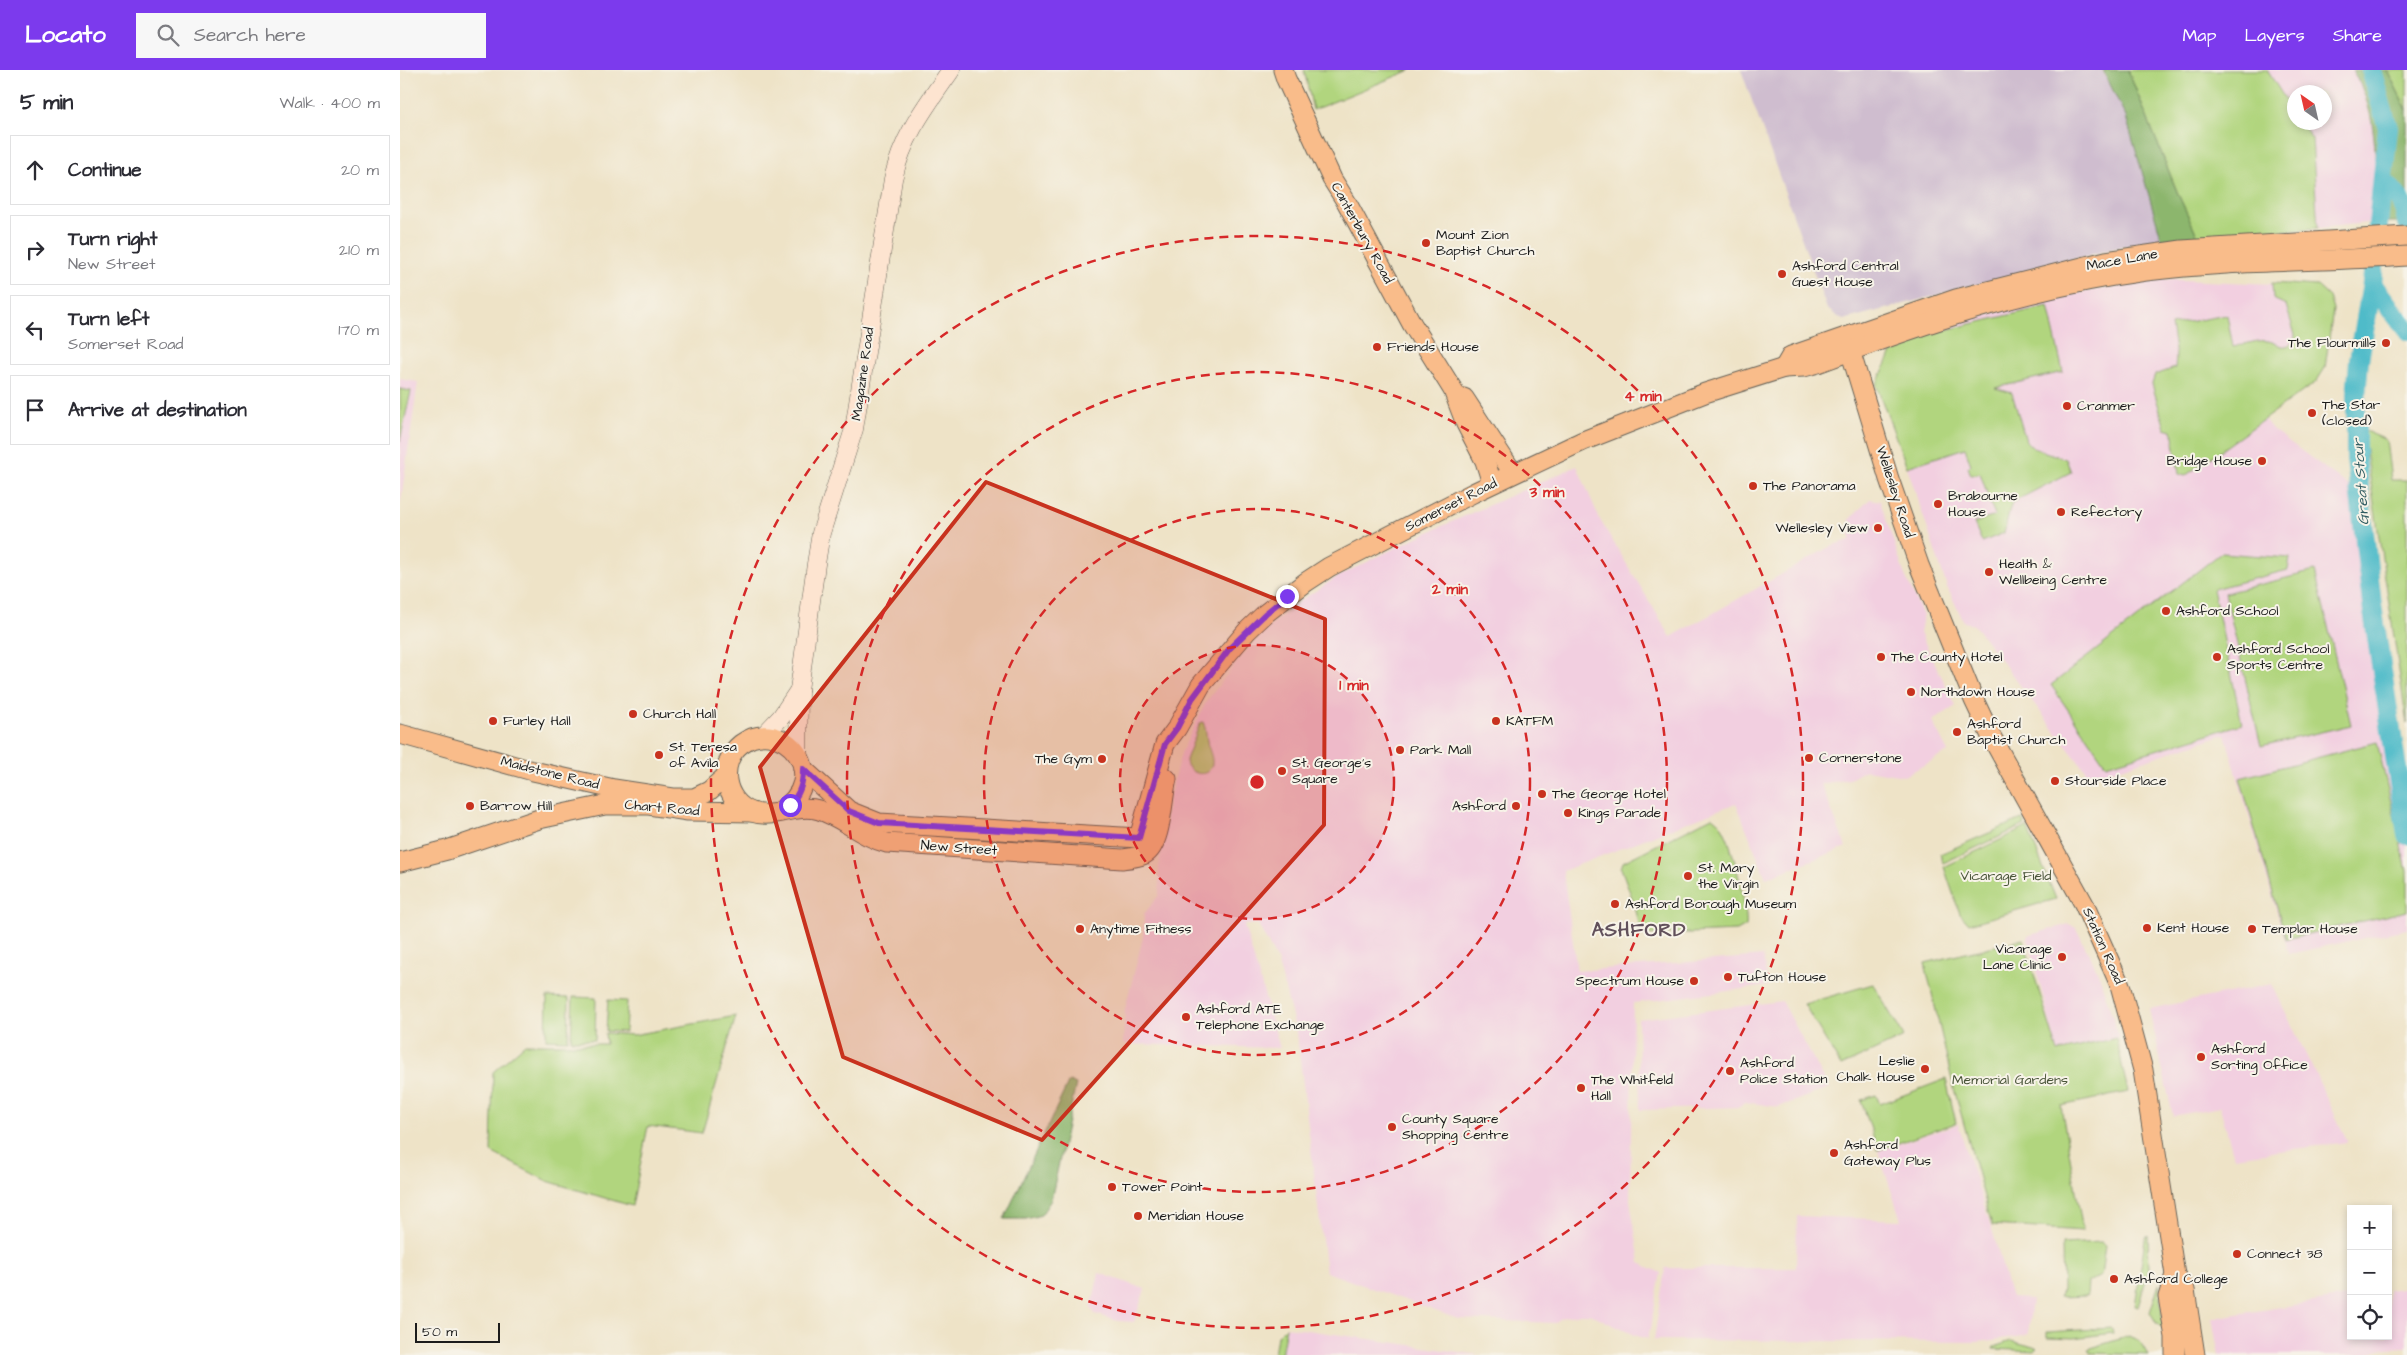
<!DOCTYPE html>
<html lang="en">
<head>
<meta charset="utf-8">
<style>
  body { margin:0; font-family:"Architects Daughter",sans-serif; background:#f7f7f7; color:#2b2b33 }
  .controls { position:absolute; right:15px; bottom:15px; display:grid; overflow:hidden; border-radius:0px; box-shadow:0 2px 8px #0003 }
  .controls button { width:45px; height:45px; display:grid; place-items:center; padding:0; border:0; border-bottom:1px solid #e1e1e2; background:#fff; color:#2b2b33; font:25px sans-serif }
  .compass { position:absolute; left:1887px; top:15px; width:45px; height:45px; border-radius:50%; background:#fff; box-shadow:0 2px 8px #0003; rotate:326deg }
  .scale { position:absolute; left:15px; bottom:12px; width:85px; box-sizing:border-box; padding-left:5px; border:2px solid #1c1c1c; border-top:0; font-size:14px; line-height:18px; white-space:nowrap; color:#1c1c1c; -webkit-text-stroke:4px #f7f3e8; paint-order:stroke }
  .stop { position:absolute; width:15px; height:15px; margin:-11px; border:4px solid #7c3aed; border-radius:50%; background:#fff }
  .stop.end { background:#7c3aed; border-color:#fff; box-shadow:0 1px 5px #0008 }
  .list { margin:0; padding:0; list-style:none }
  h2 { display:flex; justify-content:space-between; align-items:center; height:65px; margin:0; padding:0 20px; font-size:21px }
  h2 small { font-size:16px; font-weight:400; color:#7c7c81 }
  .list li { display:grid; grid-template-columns:32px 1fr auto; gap:15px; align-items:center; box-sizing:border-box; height:70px; margin:0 10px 10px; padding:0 10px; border:1px solid #e1e1e2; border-radius:0px }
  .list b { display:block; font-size:19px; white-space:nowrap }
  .list p { margin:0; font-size:16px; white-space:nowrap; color:#7c7c81 }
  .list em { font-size:16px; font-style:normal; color:#7c7c81 }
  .icon { flex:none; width:28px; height:28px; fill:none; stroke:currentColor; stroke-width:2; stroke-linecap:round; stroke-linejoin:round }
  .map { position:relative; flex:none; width:2007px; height:1285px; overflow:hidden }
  header { display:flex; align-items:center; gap:30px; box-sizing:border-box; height:70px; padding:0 25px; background:#7c3aed; color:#fff }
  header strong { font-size:24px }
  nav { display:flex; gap:28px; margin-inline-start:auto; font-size:18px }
  .search { width:350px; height:45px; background:#f7f7f7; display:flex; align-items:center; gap:12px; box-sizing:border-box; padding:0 18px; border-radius:0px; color:#7c7c81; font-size:19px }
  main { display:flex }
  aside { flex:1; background:#fff }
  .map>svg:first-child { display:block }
  .built { fill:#f2cfe0 }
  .industrial { fill:#cfbdcf }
  .green { fill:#b1d57e; stroke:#66784d }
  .forest { fill:#8cb66d; stroke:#546944 }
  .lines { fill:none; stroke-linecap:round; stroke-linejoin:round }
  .river { stroke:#4fbbc9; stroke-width:20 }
  .secondary-casing { stroke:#666258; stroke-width:19 }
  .primary-casing { stroke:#666258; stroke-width:21 }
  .secondary { stroke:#fde4d0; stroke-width:18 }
  .primary { stroke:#f9bc8a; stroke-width:19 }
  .route { stroke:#7c3aed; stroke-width:6 }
  .marked { fill:#c8321e; fill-opacity:0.2; stroke:#c8321e; stroke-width:4; stroke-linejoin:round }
  .ring { fill:none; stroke:#d62828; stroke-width:2.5; stroke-dasharray:9 6 }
  .poi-dot { fill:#c8321e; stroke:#f7f3e8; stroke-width:2 }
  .labels { text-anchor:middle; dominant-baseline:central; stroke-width:4; stroke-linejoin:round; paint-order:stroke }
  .street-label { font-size:14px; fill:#1c1c1c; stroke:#f7f3e8 }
  .poi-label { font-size:14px; fill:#1c1c1c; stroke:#f7f3e8; text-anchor:start }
  .park-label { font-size:14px; fill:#495439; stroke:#f7f3e8 }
  .water-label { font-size:15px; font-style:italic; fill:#305c61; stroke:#f7f3e8 }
  .district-label { font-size:19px; font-weight:bold; letter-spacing:1px; fill:#61505b; stroke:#f7f3e8 }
  .centre { fill:#d62828; stroke:#f7f3e8; stroke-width:2.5 }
  .ring-label { font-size:15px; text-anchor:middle; font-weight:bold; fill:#d62828; stroke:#f7f3e8; stroke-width:4; stroke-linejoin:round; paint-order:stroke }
</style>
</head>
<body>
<header>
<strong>Locato</strong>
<div class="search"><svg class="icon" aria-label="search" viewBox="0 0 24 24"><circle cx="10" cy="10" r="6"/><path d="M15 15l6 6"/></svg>Search here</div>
<nav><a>Map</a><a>Layers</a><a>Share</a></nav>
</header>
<main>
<aside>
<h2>5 min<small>Walk · 400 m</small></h2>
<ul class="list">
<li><svg class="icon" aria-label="ahead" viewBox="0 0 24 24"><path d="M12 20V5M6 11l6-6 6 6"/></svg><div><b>Continue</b></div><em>20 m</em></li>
<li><svg class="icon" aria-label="right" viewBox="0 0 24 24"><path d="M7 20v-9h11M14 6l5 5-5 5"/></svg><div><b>Turn right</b><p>New Street</p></div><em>210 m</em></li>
<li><svg class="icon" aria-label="left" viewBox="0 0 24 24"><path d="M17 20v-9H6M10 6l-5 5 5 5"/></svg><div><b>Turn left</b><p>Somerset Road</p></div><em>170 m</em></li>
<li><svg class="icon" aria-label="arrive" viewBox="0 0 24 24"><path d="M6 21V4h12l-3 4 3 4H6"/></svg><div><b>Arrive at destination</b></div></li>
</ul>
</aside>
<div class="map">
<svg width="2007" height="1285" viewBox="0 0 2007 1285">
  <rect width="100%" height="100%" fill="#f7f3e8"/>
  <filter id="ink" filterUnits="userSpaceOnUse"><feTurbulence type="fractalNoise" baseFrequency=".02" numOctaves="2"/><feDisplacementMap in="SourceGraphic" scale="10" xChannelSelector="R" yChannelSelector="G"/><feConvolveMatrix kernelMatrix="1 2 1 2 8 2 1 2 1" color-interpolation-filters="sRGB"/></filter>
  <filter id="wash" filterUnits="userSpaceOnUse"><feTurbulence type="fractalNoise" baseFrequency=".0096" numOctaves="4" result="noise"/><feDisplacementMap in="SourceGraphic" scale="20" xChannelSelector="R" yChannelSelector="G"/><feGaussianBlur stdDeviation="1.12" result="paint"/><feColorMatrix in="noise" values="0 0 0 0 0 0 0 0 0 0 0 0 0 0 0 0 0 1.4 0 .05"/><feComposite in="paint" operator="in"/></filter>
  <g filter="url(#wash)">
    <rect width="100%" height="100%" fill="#eee3c7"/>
    <!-- built -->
    <g class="built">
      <polygon points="1867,0 1952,0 1961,13 1974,63 1976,152 1918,158 1912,69 1901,53 1924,52 1924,22 1894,22 1894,43"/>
      <polygon points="1758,209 1917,216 1929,227 1933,240 1925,298 1916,312 1864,349 1872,359 1956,421 2007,770 2007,859 1889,884 1825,664 1691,708 1574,555 1564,552 1547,517 1507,397 1476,315 1527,261 1648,228"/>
      <polygon points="0,309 18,312 0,436"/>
      <polygon points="1177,396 1200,450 1271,567 1433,475 1450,470 1450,449 1470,429 1480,431 1504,503 1523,546 1520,563 1556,636 1532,651 1548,682 1504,706 1466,700 1450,709 1421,714 1446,777 1366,808 1336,733 1163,801 1177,901 1363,886 1368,916 1233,933 1230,1130 1240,1193 1261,1203 1248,1269 1234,1265 1190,1244 1180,1244 1161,1248 1155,1253 1058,1249 926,1202 897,965 878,893 858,854 844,855 880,978 723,974 725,939 743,867 744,844 759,825 759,796 768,731 781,683 806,632 833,597 861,564 898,532 939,506 1013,469"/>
      <polygon points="1669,854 1676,858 1698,902 1719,967 1658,982 1627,866"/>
      <polygon points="1872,914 1948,1072 1834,1087 1820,1037 1773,1046 1749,939"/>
      <polygon points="1382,931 1429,1018 1379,1037 1345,1032 1340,1037 1240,1040 1238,949"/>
      <polygon points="1558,1054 1594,1166 1611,1228 1632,1229 1628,1265 1579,1272 1254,1270 1265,1198 1396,1198 1397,1146 1501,1150 1478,1081"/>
      <polygon points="699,1203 745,1219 734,1252 718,1251 695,1244 691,1238"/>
      <polygon points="2007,1217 2007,1277 1986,1278 1964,1285 1819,1285 1812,1248 1951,1226 1951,1266 1988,1266 1988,1220"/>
      <polygon points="886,1257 1079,1285 881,1285"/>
    </g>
    <!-- industrial -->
    <polygon class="industrial" points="1341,0 1702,0 1726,47 1762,170 1720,177 1443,250 1427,239"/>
    <!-- green -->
    <g class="green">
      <polygon points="904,0 1011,0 913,40"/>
      <polygon points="1728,0 1867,0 1894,43 1894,52 1901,53 1912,69 1918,158 1798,167 1778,124"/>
      <polygon points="1987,0 2007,0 2007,40"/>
      <path d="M 1872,213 L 1917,216 L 1929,227 L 1933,240 L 1925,298 L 1916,312 L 1785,406 L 1779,404 L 1772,360 L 1765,358 L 1752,314 L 1755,305 L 1775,298 L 1776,286 L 1771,255 L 1827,245 L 1833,277 C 1843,275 1859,269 1868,271 C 1880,273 1881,281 1894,272 L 1895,265 L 1886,235 L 1873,229 Z"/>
      <path d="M 1648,236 L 1663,302 L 1595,318 L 1612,323 L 1626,371 L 1633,378 L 1666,389 L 1671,402 L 1613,432 C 1607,442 1608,452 1604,463 L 1582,472 L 1574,453 L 1595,446 L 1580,403 L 1571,405 L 1568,397 L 1571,395 L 1565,378 L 1507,397 L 1476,315 L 1498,271 Z"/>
      <polygon points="0,319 11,321 0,371"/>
      <polygon points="1963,360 1986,370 1991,410 2007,410 2007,654"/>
      <polygon points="1821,483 1890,488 1888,500 1813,519 1842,654 1706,695 1651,615"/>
      <polygon points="1915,501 1951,655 1861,676 1825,523"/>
      <path d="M 803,652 C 806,658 806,665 807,671 C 808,679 813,686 812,694 C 809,710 786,704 786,690 L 800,653 Z"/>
      <polygon points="1977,672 2007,801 2007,841 1886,869 1840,708"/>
      <path d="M 1312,747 C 1316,750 1321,754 1323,758 C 1331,771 1349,842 1346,856 L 1337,861 L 1242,865 L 1234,833 L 1221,798 L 1223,792 Z"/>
      <polygon points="1622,749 1625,755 1543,793 1540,784"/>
      <polygon points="1627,757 1656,829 1569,854 1560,844 1544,797"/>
      <polygon points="1623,869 1658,982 1716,968 1728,1022 1661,1036 1683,1161 1592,1155 1553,1015 1525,893"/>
      <polygon points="1473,914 1504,967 1441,996 1404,934"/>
      <polygon points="147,927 169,928 168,970 146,969"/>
      <polygon points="173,927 196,928 195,970 171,970"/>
      <polygon points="208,930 227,931 225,962 206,961"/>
      <polygon points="336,946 302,1063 248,1056 232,1136 147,1111 91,1082 93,1002 125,974 206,974 205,963 233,965"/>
      <polygon points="1546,1009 1556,1053 1478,1080 1461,1030 1476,1025 1480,1034"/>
      <polygon points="1748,1165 1749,1199 1738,1237 1735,1236 1745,1169"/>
      <polygon points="1703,1172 1705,1175 1701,1206 1688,1212 1687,1226 1659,1227 1663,1220 1662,1174"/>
      <polygon points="1759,1214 1763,1258 1757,1254 1750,1242"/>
      <polygon points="886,1257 881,1285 874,1285 877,1266"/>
      <polygon points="1712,1258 1713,1263 1674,1268 1647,1267 1647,1262"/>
      <polygon points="1729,1266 1739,1270 1748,1285 1691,1283 1688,1279"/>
      <polygon points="1611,1271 1638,1278 1635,1281 1593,1279 1594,1277"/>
    </g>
    <!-- forest -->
    <g class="forest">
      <polygon points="1703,0 1728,0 1778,124 1798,167 1762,170 1726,47"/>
      <path d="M 1952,0 L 1987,0 L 2007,40 L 2007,152 L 1976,152 C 1975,102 1981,44 1952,0 Z"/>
      <polygon points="669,1011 676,1014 651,1130 641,1145 626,1149 604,1149"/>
    </g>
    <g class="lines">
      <!-- river -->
      <g class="river">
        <polyline points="1971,0 1988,58 1972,214 1959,290 1956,327 1956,389 1972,535 2007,765"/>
        <path d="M 1983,110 C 1996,123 2006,135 2007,154"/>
        <polyline points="1972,214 2007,260"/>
      </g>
    </g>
  </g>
  <g filter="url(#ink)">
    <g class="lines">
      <!-- secondary casing -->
      <g class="secondary-casing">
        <g id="secondary">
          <polyline points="363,666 381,647 399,620"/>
          <path d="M 398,685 L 399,620 L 416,494 L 421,463 L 454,359 L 493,109 C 503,65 526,36 551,0"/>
        </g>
      </g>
      <!-- primary casing -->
      <g class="primary-casing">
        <g id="primary">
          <polyline points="883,0 886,9 932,109 947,133 1012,254 1053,320 1066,354 1085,391 1092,413"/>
          <polyline points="1446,267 1489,409 1519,495 1574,630 1591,666 1684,834 1720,915 1743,1000 1775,1205 1768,1227 1775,1267 1775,1285"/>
          <polyline points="1384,298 1391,286 1556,229 1706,191 1782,180 2007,166"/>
          <polyline points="1064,328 1113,403"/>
          <polyline points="0,664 133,701 214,719 273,728 294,728 309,721 326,706"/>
          <path d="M 403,699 L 449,741 L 479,753 L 739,768 L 765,674 L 777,658 L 801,615 L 847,561 L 866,543 L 906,512 L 929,497 L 1073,423 L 1183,371 L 1305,323 L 1384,298 L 1404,297 L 1418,293 C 1524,253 1633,216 1746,201 C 1832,190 1920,192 2007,186"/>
          <path d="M 379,742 C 436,707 382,643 341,674 C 318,692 323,731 352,742 C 374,750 396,733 419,740 C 444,748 460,766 487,773 L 722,789 C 730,788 739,787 745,784 C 762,774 762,727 767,709"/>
          <polyline points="0,792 47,780 139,749 205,735 249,735 288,741 352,742"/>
          <polyline points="1775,1205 1785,1220 1795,1285"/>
        </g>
      </g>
      <!-- secondary -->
      <use href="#secondary" class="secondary"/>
      <!-- primary -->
      <use href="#primary" class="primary"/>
    </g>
  </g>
  <g class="lines" filter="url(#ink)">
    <!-- route -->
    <path class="route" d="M 390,735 C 400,723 403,714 403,699 L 449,741 L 479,753 L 739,768 L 765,674 L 777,658 L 792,629 L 830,578 L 866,543 L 887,526"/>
  </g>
  <!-- marked area -->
  <path class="marked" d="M 586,412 L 925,549 L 924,755 L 642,1070 L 443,987 L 360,697 Z"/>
  <!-- distance rings -->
  <circle cx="857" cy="712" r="137" fill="#d62828" fill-opacity=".12"/>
  <g class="ring">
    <circle cx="857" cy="712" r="137"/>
    <circle cx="857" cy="712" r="273"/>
    <circle cx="857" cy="712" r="410"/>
    <circle cx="857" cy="712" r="546"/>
  </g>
  <!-- markers -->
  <g class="poi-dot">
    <circle cx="1026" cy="173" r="5"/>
    <circle cx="1382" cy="204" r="5"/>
    <circle cx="1986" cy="273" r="5"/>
    <circle cx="977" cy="277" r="5"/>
    <circle cx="1667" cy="336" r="5"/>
    <circle cx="1912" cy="343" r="5"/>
    <circle cx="1862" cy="391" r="5"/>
    <circle cx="1353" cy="416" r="5"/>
    <circle cx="1538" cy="434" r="5"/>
    <circle cx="1661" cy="442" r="5"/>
    <circle cx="1478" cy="458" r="5"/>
    <circle cx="1589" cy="502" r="5"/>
    <circle cx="1766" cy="541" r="5"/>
    <circle cx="1481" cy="587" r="5"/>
    <circle cx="1817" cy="587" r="5"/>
    <circle cx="1511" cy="622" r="5"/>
    <circle cx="233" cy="644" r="5"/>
    <circle cx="93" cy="651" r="5"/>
    <circle cx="1096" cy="651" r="5"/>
    <circle cx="1557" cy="662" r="5"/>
    <circle cx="1000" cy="680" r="5"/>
    <circle cx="259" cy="685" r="5"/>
    <circle cx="1409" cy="688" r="5"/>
    <circle cx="702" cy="689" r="5"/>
    <circle cx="882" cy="701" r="5"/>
    <circle cx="1655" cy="711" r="5"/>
    <circle cx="1142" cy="724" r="5"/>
    <circle cx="70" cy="736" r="5"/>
    <circle cx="1116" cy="736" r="5"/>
    <circle cx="1168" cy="743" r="5"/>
    <circle cx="1288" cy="806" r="5"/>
    <circle cx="1215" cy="834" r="5"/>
    <circle cx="1747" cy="858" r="5"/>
    <circle cx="680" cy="859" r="5"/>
    <circle cx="1852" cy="859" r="5"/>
    <circle cx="1662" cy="887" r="5"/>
    <circle cx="1328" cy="907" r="5"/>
    <circle cx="1294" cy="911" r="5"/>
    <circle cx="786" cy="947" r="5"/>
    <circle cx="1801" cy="987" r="5"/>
    <circle cx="1525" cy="999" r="5"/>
    <circle cx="1330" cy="1001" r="5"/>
    <circle cx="1181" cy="1018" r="5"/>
    <circle cx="992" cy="1057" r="5"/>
    <circle cx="1434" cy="1083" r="5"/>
    <circle cx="712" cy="1117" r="5"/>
    <circle cx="738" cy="1146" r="5"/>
    <circle cx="1837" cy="1184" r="5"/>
    <circle cx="1714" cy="1209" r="5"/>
  </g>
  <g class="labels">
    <!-- street labels -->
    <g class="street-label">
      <text transform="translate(962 163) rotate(61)">Canterbury Road</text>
      <text transform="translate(1722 190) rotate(-10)">Mace Lane</text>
      <text transform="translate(463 304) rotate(-82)">Magazine Road</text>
      <text transform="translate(1495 422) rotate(72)">Wellesley Road</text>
      <text transform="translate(1051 435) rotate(-27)">Somerset Road</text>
      <text transform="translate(150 703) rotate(14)">Maidstone Road</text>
      <text transform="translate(262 738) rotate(5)">Chart Road</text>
      <text transform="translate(559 778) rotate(4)">New Street</text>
      <text transform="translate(1703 876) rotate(66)">Station Road</text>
    </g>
    <!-- poi labels -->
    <g class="poi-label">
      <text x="1036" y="165">Mount Zion<tspan x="1036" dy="16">Baptist Church</tspan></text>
      <text x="1392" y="196">Ashford Central<tspan x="1392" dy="16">Guest House</tspan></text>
      <text x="1976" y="273" text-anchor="end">The Flourmills</text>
      <text x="987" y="277">Friends House</text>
      <text x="1922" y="335">The Star<tspan x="1922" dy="16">(closed)</tspan></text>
      <text x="1677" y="336">Cranmer</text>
      <text x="1852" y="391" text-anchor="end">Bridge House</text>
      <text x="1363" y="416">The Panorama</text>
      <text x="1548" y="426">Brabourne<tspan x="1548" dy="16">House</tspan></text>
      <text x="1671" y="442">Refectory</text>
      <text x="1468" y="458" text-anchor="end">Wellesley View</text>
      <text x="1599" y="494">Health &amp;<tspan x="1599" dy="16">Wellbeing Centre</tspan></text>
      <text x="1776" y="541">Ashford School</text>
      <text x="1827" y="579">Ashford School<tspan x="1827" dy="16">Sports Centre</tspan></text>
      <text x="1491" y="587">The County Hotel</text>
      <text x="1521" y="622">Northdown House</text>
      <text x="243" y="644">Church Hall</text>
      <text x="103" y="651">Furley Hall</text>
      <text x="1106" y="651">KATFM</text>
      <text x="1567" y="654">Ashford<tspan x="1567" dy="16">Baptist Church</tspan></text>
      <text x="269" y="677">St. Teresa<tspan x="269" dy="16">of Avila</tspan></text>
      <text x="1010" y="680">Park Mall</text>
      <text x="1419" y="688">Cornerstone</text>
      <text x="692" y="689" text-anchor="end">The Gym</text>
      <text x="892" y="693">St. George's<tspan x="892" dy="16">Square</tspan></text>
      <text x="1665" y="711">Stourside Place</text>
      <text x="1152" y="724">The George Hotel</text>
      <text x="80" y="736">Barrow Hill</text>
      <text x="1106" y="736" text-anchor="end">Ashford</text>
      <text x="1178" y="743">Kings Parade</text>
      <text x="1298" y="798">St. Mary<tspan x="1298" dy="16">the Virgin</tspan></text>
      <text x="1225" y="834">Ashford Borough Museum</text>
      <text x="1757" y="858">Kent House</text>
      <text x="690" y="859">Anytime Fitness</text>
      <text x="1862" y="859">Templar House</text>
      <text x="1652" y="879" text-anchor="end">Vicarage<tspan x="1652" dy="16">Lane Clinic</tspan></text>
      <text x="1338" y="907">Tufton House</text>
      <text x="1284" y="911" text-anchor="end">Spectrum House</text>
      <text x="796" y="939">Ashford ATE<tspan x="796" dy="16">Telephone Exchange</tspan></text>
      <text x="1811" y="979">Ashford<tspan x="1811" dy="16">Sorting Office</tspan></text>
      <text x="1515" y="991" text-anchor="end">Leslie<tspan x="1515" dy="16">Chalk House</tspan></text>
      <text x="1340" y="993">Ashford<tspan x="1340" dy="16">Police Station</tspan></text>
      <text x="1191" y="1010">The Whitfeld<tspan x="1191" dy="16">Hall</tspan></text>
      <text x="1002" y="1049">County Square<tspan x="1002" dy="16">Shopping Centre</tspan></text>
      <text x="1444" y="1075">Ashford<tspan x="1444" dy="16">Gateway Plus</tspan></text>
      <text x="722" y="1117">Tower Point</text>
      <text x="748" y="1146">Meridian House</text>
      <text x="1847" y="1184">Connect 38</text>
      <text x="1724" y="1209">Ashford College</text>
    </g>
    <!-- park labels -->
    <g class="park-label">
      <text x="1606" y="806">Vicarage Field</text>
      <text x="1610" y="1010">Memorial Gardens</text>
    </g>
    <!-- water labels -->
    <g class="water-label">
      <text transform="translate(1961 412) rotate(-94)">Great Stour</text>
    </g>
    <!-- district labels -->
    <g class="district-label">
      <text x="1239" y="860">ASHFORD</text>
    </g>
  </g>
  <circle cx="857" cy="712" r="8" class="centre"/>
  <g class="ring-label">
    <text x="1243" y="331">4 min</text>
    <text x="1147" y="427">3 min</text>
    <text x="1050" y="524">2 min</text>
    <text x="954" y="620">1 min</text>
  </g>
</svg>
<div class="controls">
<button>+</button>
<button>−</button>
<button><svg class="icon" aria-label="locate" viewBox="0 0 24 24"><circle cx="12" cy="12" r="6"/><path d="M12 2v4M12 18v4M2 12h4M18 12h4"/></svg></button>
</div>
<svg class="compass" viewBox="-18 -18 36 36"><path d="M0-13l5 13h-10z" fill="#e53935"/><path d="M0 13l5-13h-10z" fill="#7c7c81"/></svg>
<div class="scale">50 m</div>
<div class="stop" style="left:390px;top:735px"></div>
<div class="stop end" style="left:887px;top:526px"></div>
</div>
</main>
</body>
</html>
